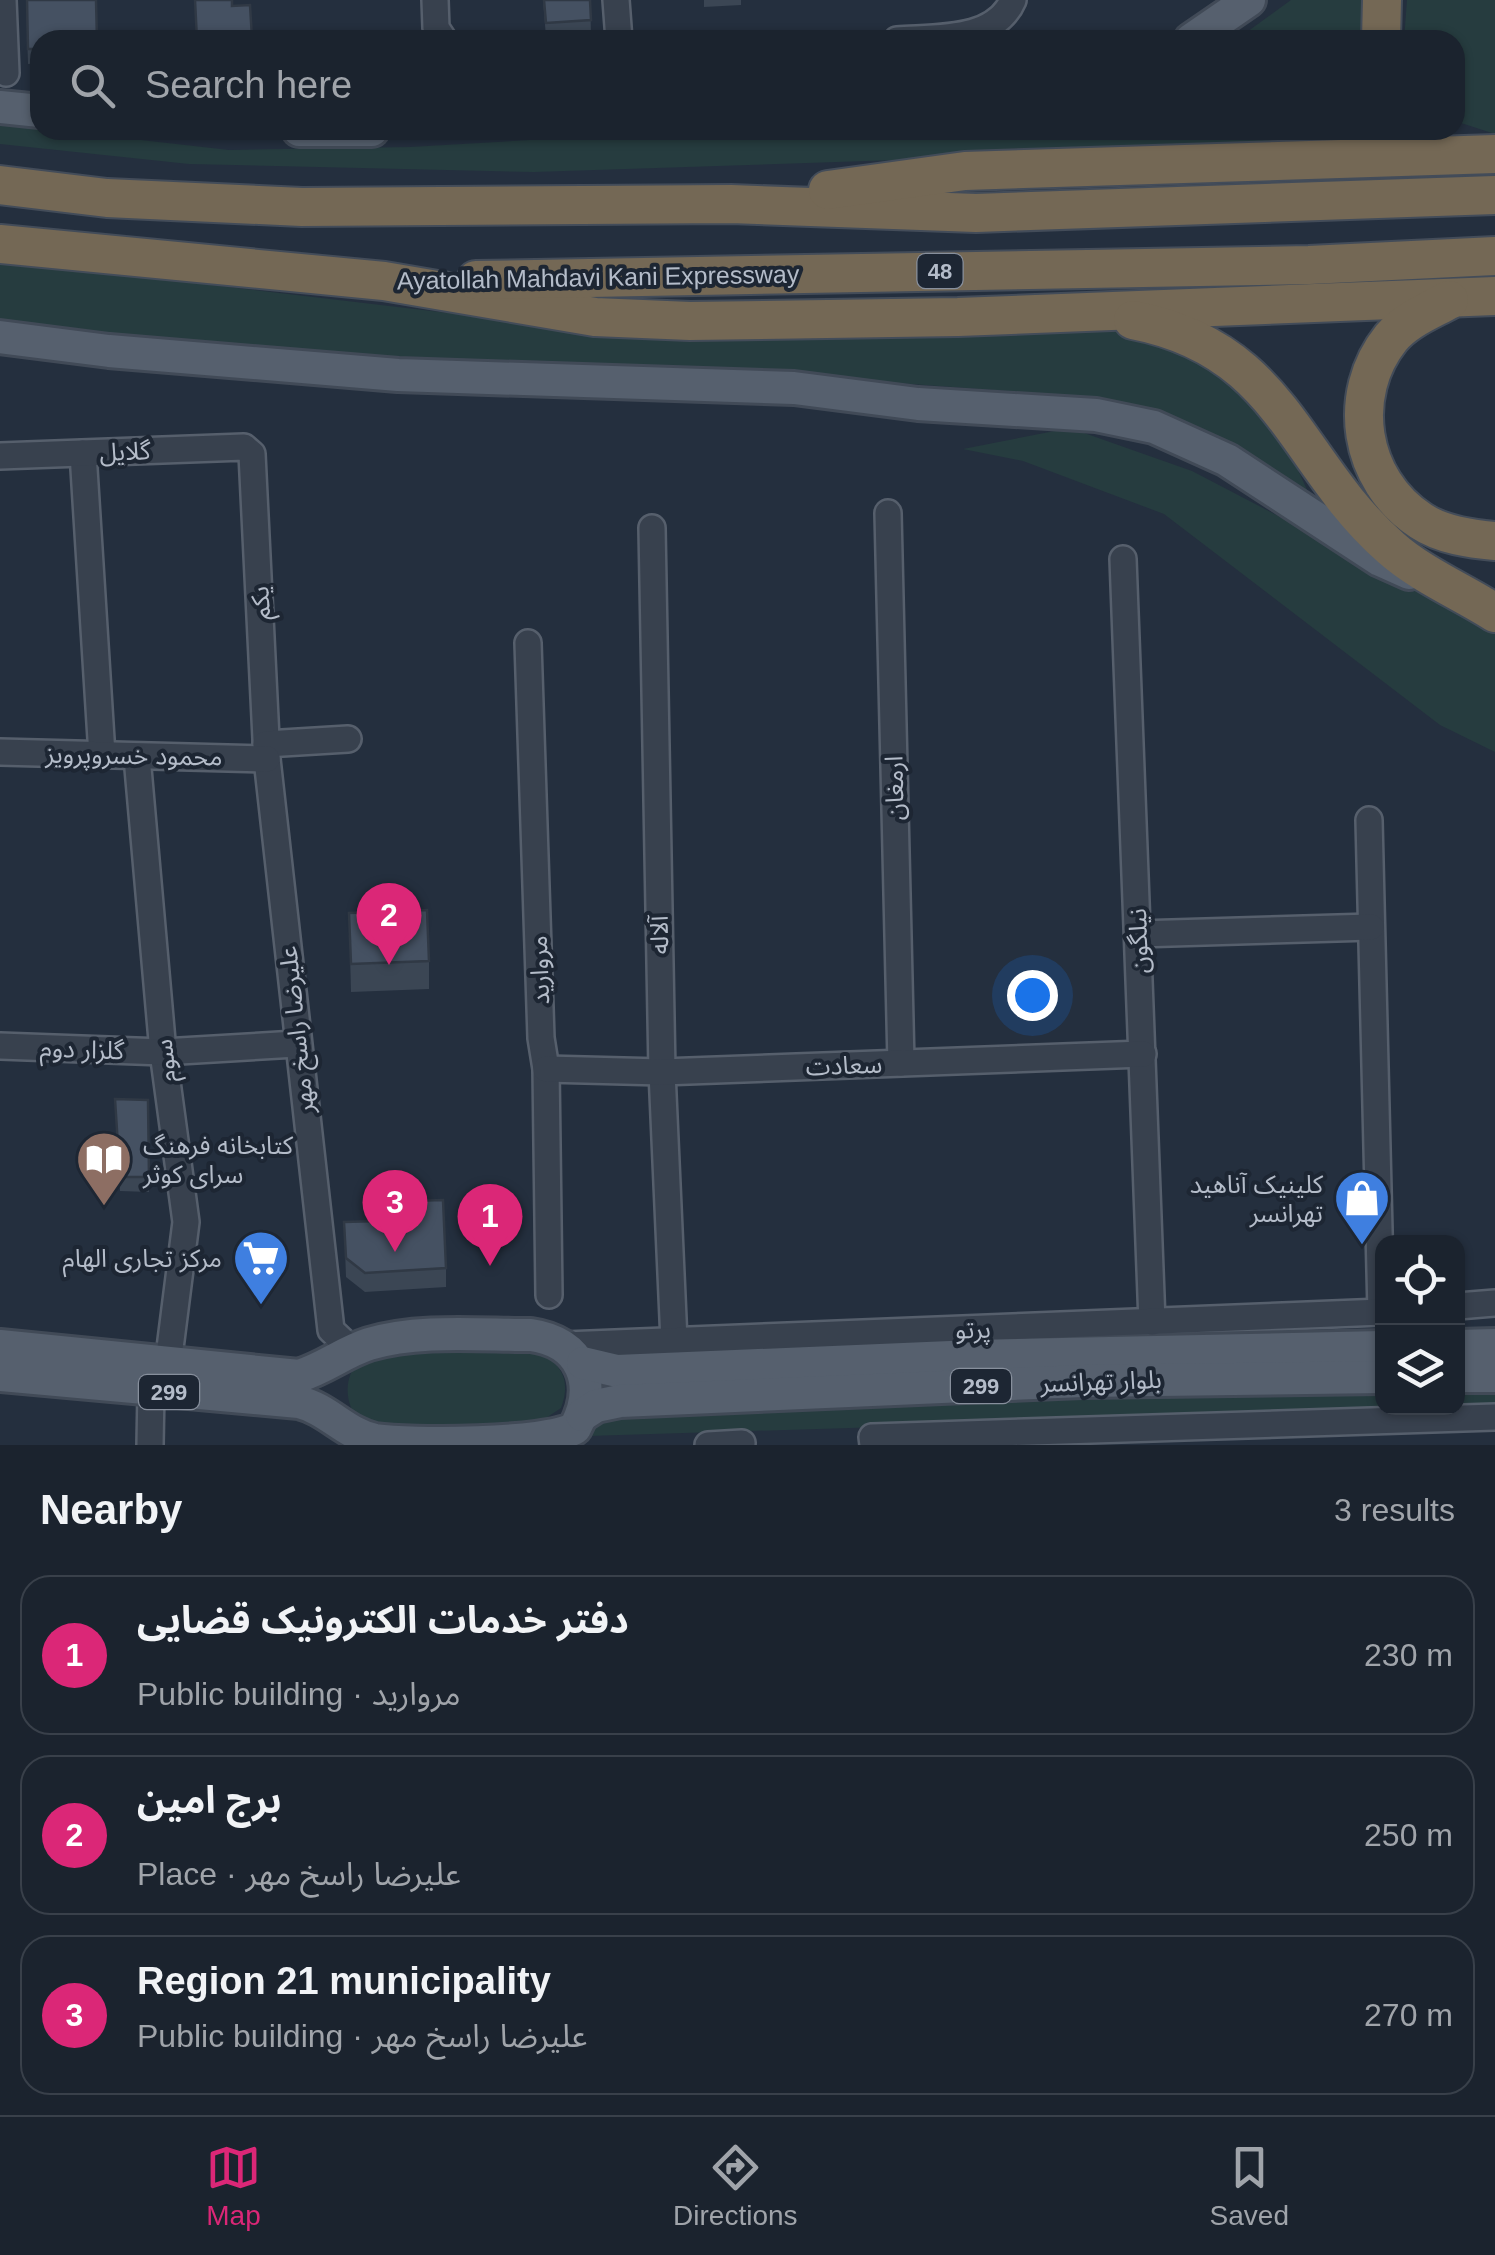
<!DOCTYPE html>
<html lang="en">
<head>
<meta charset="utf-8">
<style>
  body { margin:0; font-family:Arial,"Noto Sans Arabic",sans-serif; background:#282f3a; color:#f1f3f6 }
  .controls { position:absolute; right:30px; bottom:30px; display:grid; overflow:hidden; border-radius:20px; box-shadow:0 2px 8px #0004 }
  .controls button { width:90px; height:90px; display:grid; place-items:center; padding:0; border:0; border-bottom:2px solid #39404a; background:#1b232e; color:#f1f3f6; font:50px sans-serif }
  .you { position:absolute; left:1032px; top:995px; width:35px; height:35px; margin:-25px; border:8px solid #fff; border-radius:50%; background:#1a73e8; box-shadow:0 0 0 15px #1a73e833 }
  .badge { display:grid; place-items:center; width:65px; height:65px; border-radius:50%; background:#db2777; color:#fff; font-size:32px; font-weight:700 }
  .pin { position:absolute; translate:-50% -82px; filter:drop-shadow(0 2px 5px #0008) }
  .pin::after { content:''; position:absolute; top:52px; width:35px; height:30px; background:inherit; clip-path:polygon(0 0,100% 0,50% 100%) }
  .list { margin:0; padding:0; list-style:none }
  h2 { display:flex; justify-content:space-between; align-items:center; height:130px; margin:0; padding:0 40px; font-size:42px }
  h2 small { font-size:32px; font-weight:400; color:#a0a4aa }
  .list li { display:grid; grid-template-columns:65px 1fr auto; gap:30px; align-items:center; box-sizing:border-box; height:160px; margin:0 20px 20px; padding:0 20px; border:2px solid #39404a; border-radius:30px }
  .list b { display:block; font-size:38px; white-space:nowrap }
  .list p { margin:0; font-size:32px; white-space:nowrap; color:#a0a4aa }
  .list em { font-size:32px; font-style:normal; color:#a0a4aa }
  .icon { flex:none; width:55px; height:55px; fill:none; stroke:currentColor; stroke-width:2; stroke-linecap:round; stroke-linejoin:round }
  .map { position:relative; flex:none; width:1495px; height:1445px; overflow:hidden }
  .search { position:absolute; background:#1b232e; box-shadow:0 2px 8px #0004; left:30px; right:30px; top:30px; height:110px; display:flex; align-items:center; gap:25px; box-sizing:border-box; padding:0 35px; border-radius:30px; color:#a0a4aa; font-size:38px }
  .sheet { height:670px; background:#1b232e }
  nav { display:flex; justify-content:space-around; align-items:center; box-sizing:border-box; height:140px; border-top:2px solid #39404a; background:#1b232e; font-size:28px; color:#a0a4aa }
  nav a { display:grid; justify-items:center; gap:5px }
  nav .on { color:#db2777 }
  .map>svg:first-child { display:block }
  .green { fill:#263c3f }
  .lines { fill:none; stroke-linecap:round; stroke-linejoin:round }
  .minor-casing { stroke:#565f6c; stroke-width:30 }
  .major-casing { stroke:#414a57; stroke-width:38 }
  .highway-casing { stroke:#434c59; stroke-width:42 }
  .minor { stroke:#38414e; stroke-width:25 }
  .major { stroke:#56606e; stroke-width:32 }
  .highway { stroke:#746855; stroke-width:38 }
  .wall { fill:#3b4654 }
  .building { fill:#455162; stroke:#303945; stroke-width:2.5 }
  .labels { text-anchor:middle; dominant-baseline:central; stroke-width:8; stroke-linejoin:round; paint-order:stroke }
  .shield { fill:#1d2633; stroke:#878f9c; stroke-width:2.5 }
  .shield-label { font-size:22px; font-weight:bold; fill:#b4bcc9 }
  .street-label { font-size:25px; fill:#b4bcc9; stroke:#1d2633 }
  .poi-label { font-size:25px; fill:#b4bcc9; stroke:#1d2633; text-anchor:end }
</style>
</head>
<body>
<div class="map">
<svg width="1495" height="1445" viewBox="0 0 1495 1445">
  <rect width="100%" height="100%" fill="#242f3e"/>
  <!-- green -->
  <g class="green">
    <polygon points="1291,0 1371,0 1374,40 1236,40"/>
    <polygon points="1407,0 1495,0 1495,134 1455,121 1455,40 1404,40"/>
    <polygon points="0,124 229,150 410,147 704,130 1417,130 1410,143 534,172 189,164 0,144"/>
    <polygon points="0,260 499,319 1129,329 1198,354 1278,426 1313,503 1183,421 1102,398 883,382 309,357 0,324"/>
    <polygon points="1070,428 1192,471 1495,629 1495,752 1440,725 1164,514 1023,461 963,449"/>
    <path d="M 536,1348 C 560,1364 572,1378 561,1408 L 537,1424 L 384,1430 C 378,1427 368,1426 362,1422 C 344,1409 342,1374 361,1361 C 394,1338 494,1348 536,1348 Z"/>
    <polygon points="1458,1381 1495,1381 1495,1408 588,1436 588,1431 614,1409 1382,1384 1382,1408 1458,1408"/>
  </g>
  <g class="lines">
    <!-- minor casing -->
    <g class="minor-casing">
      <g id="minor">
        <polyline points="3,0 6,73"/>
        <polyline points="435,0 436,28 444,40"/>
        <polyline points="616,0 619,40"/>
        <path d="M 897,40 C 936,37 995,42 1013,0"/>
        <polyline points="83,453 102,755"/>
        <polyline points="0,456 244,447 252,454 267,759 331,1330 352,1350"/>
        <polyline points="888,513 901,1063"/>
        <polyline points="652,528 662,1072 674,1341"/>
        <polyline points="1123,559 1152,1322"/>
        <polyline points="528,643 541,1038 546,1069 549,1295"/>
        <polyline points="266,744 348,739"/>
        <polyline points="0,752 267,759"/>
        <polyline points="137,757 163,1052 186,1222 168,1364"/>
        <polyline points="1369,820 1381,1312"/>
        <polyline points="1138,934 1371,927"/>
        <polyline points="0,1046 163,1052 296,1044"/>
        <polyline points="546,1069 662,1072 1143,1054"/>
        <polyline points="1458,1306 1495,1303"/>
        <polyline points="565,1345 1382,1312"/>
        <polyline points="150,1445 151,1391"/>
        <polyline points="708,1445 742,1443"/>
        <polyline points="873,1445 872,1437 1495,1417"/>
      </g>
    </g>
    <!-- major casing -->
    <g class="major-casing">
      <g id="major">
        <polyline points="1191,40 1249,0"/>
        <polyline points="0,107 40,111"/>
        <polyline points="299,130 372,130"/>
        <polyline points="0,337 109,351 398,375 794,388 918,404 1096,415 1154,427 1227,460 1380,560 1409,573"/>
        <path d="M 0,1346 L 299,1376 C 325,1368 344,1352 369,1344 C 418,1329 480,1335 531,1335 C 581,1342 599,1383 575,1428 C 547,1445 410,1445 375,1440 C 346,1434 328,1409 299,1402 L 0,1375"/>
        <polyline points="1458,1346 1495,1345"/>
        <polyline points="583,1363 617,1371 974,1356 1382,1347"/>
        <polyline points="1458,1376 1495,1376"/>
        <polyline points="582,1415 596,1406 620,1401 1082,1381 1382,1377"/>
      </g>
    </g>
    <!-- highway casing -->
    <g class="highway-casing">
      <g id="highway">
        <polyline points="1381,40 1382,0"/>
        <polyline points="0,185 107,198 302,207 731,204 976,213 1495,195"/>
        <polyline points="828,190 965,171 1495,154"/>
        <polyline points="0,244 384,281 595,317 690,321 958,317 1495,296"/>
        <polyline points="476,280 1309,265 1495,256"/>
        <path d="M 1449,300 C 1429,311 1406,320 1391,338 C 1346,394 1358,480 1421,521 C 1442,535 1471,539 1495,541"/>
        <path d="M 1133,320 C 1284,349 1293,462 1391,548 C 1420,574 1462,592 1495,613"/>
      </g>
    </g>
    <!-- minor -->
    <use href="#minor" class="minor"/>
    <!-- major -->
    <use href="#major" class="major"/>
    <!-- highway -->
    <use href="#highway" class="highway"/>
  </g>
  <!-- wall -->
  <g class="wall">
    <polygon points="26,0 40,40 40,63 28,64"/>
    <polygon points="543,0 590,0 591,34 546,37"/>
    <polygon points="704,0 741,0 741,5 704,7"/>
    <polygon points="349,913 429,961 429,989 351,992"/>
    <polygon points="115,1099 148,1100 149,1192 120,1191"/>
    <polygon points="376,1202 446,1268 446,1287 365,1292 346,1277 344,1222 376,1221"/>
  </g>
  <!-- building -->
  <g class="building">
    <polygon points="27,0 96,0 97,40 40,40 40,49 28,49"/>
    <polygon points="195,0 232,0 232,6 250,5 252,38 197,40"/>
    <polygon points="544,0 590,0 591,20 546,23"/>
    <polygon points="427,910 429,961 351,964 349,913"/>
    <polygon points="115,1099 148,1100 149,1177 120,1177"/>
    <polygon points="443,1200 446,1268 365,1273 346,1258 344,1222 377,1221 376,1202"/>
  </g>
  <!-- icons -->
  <defs>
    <g id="library-pin" transform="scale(2.875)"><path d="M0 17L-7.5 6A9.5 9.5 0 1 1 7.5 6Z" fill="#8d6e63" stroke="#1d2633"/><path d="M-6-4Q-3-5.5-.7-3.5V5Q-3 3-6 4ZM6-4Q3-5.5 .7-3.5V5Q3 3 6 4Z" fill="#fff"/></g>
    <g id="shop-pin" transform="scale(2.875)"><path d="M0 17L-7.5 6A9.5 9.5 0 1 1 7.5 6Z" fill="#3f7fe0" stroke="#1d2633"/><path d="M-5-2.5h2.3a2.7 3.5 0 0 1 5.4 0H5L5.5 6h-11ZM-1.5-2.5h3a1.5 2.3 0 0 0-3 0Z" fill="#fff"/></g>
    <g id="supermarket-pin" transform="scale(2.875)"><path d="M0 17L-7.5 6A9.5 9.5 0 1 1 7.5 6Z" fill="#3f7fe0" stroke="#1d2633"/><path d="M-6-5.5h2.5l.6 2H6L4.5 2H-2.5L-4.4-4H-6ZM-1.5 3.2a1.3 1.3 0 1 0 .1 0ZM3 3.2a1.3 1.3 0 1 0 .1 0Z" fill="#fff"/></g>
  </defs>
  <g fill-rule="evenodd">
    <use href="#library-pin" x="104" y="1159"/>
    <use href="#shop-pin" x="1362" y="1198"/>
    <use href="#supermarket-pin" x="261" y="1258"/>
  </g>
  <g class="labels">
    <!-- shield labels -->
    <g class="shield">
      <rect x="917.5" y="254" width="45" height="34" rx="8"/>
      <rect x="951" y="1369" width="60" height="34" rx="8"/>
      <rect x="139" y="1375" width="60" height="34" rx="8"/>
    </g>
    <g class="shield-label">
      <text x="940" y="271">48</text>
      <text x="981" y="1386">299</text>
      <text x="169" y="1392">299</text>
    </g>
    <!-- street labels -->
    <g class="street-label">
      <text transform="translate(598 277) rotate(-1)">Ayatollah Mahdavi Kani Expressway</text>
      <text transform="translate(125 451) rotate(-2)">گلایل</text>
      <text transform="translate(260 603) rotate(-93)">یکم</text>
      <text transform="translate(134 755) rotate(1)">محمود خسروپرویز</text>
      <text transform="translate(894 788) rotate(-91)">ارمغان</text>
      <text transform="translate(659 935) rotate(-91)">آلاله</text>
      <text transform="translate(1138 941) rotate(-92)">نیلگون</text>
      <text transform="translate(539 970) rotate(-92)">مروارید</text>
      <text transform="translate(296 1030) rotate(-96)">علیرضا راسخ مهر</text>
      <text transform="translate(82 1049) rotate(2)">گلزار دوم</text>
      <text transform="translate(165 1061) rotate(-97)">سوم</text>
      <text transform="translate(844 1065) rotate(-2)">سعادت</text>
      <text transform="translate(973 1329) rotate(-2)">پرتو</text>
      <text transform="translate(1101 1381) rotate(-2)">بلوار تهرانسر</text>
    </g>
    <!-- poi labels -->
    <g class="poi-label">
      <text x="143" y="1145" text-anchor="start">کتابخانه فرهنگ<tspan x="143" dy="29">سرای کوثر</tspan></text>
      <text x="1323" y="1184">کلینیک آناهید<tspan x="1323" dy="29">تهرانسر</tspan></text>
      <text x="222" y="1258">مرکز تجاری الهام</text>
    </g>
  </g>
</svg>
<div class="controls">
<button><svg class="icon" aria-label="locate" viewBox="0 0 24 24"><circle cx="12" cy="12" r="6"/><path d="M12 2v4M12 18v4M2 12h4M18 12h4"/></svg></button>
<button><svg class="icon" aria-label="layers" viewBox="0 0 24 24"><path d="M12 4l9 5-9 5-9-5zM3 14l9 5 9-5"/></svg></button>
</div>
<div class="you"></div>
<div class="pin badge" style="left:490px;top:1266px">1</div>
<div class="pin badge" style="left:389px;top:965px">2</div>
<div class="pin badge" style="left:395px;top:1252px">3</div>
<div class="search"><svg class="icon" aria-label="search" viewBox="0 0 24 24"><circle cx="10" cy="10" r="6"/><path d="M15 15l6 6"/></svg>Search here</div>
</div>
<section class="sheet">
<h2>Nearby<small>3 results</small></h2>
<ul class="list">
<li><span class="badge">1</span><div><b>دفتر خدمات الکترونیک قضایی</b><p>Public building · مروارید</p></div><em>230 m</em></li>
<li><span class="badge">2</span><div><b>برج امین</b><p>Place · علیرضا راسخ مهر</p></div><em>250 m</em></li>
<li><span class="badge">3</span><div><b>Region 21 municipality</b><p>Public building · علیرضا راسخ مهر</p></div><em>270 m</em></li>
</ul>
</section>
<nav>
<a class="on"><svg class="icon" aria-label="map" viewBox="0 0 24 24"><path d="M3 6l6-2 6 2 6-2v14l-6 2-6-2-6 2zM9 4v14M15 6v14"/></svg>Map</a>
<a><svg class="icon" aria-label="directions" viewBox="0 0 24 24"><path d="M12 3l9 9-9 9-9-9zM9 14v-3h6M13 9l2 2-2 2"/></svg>Directions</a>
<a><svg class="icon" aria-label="saved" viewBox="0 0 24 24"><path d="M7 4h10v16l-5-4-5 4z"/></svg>Saved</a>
</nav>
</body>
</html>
